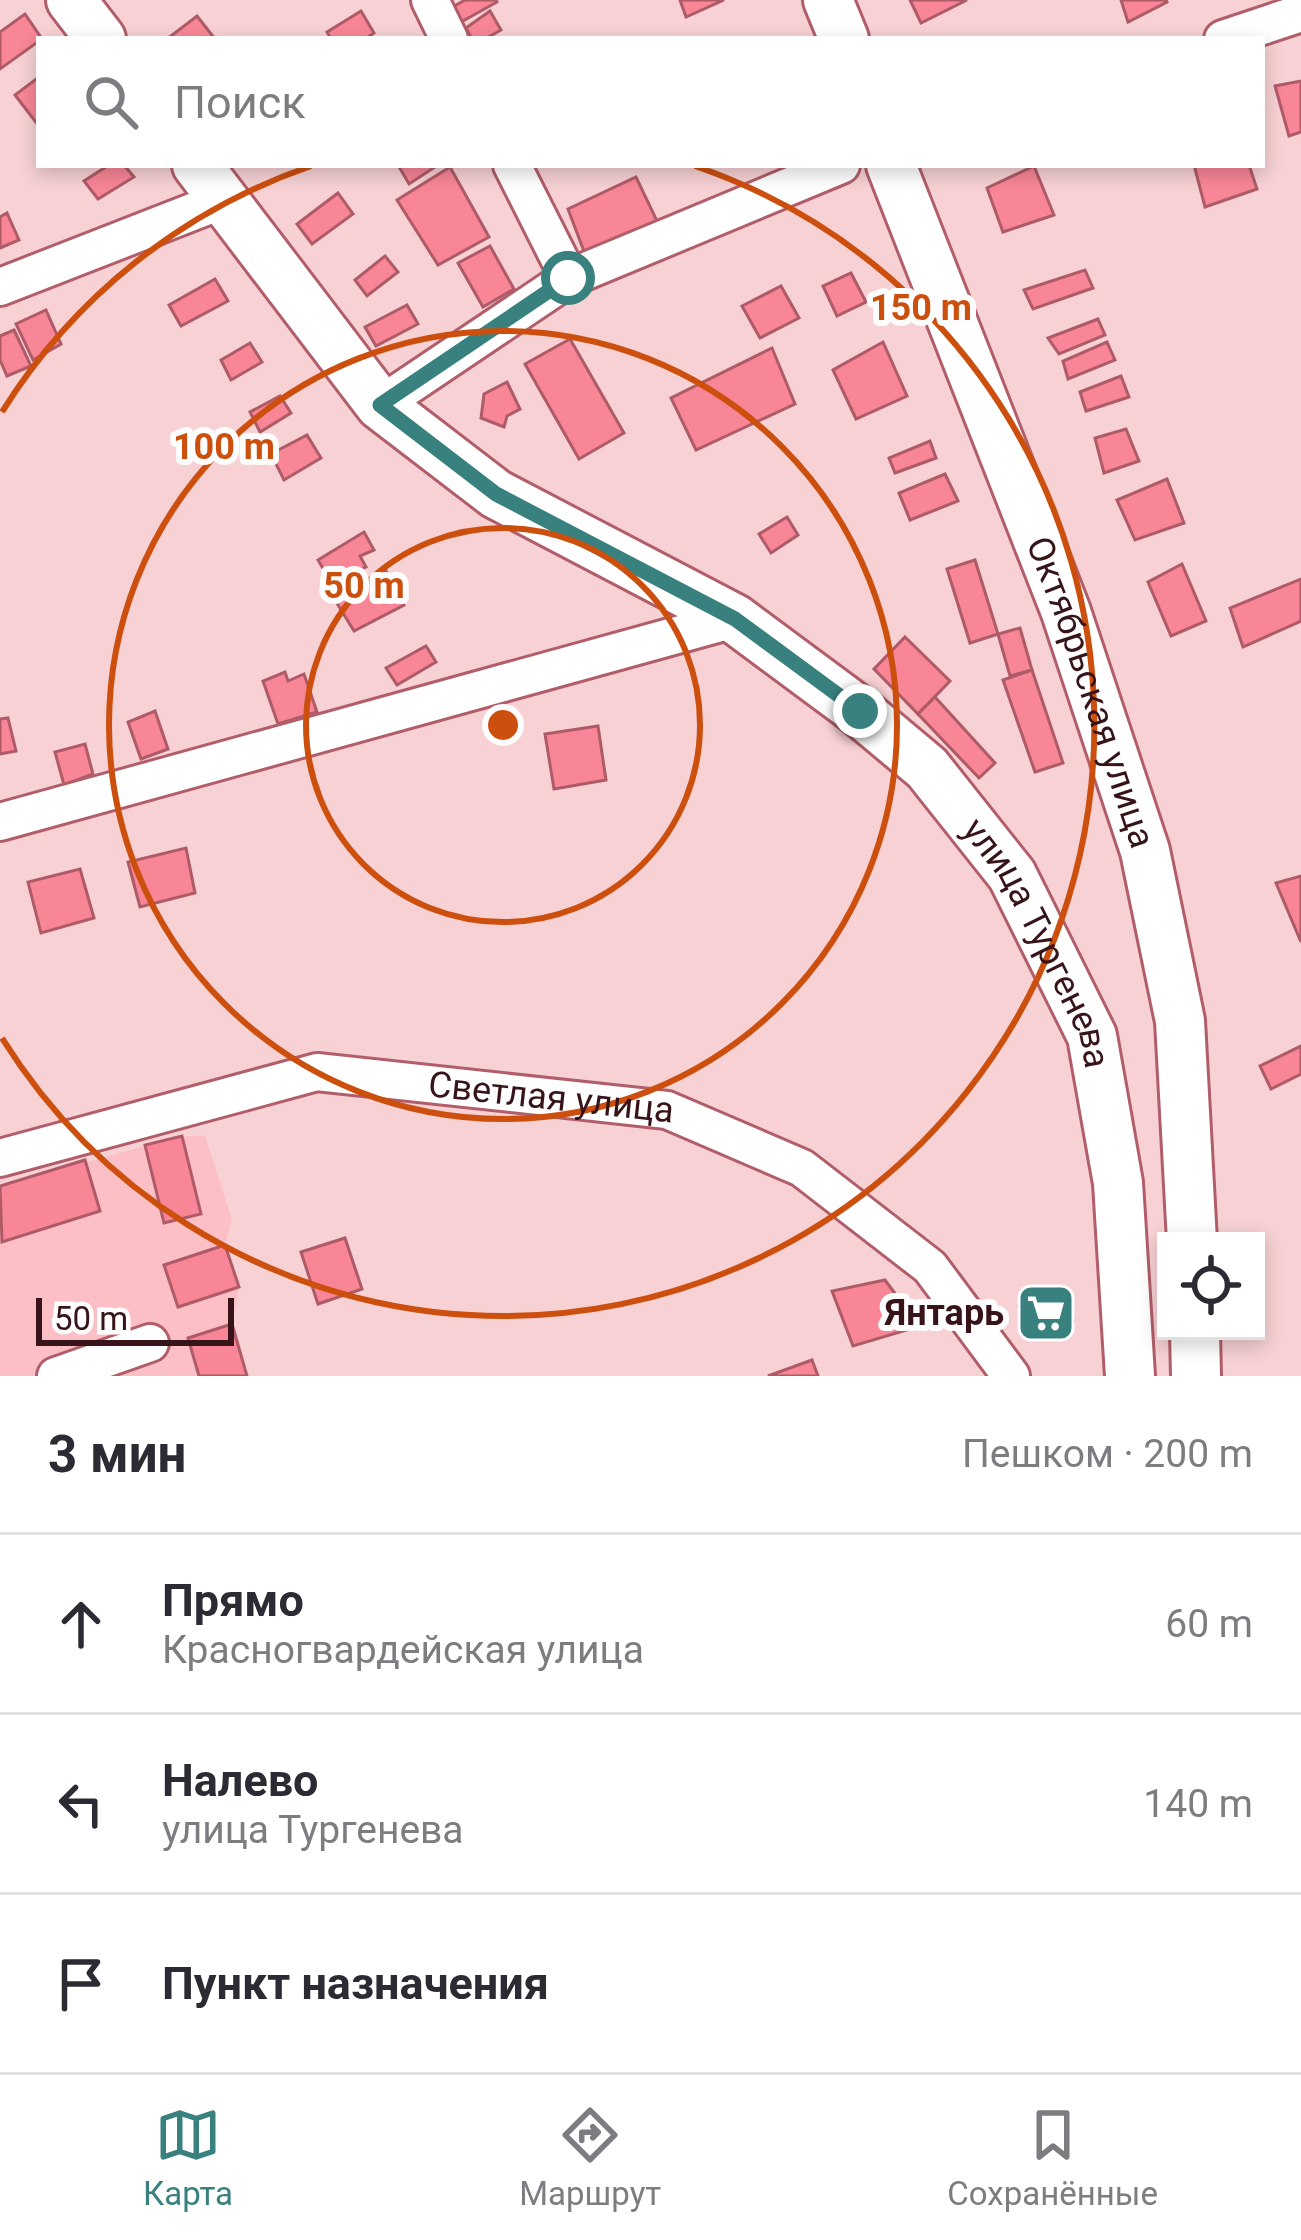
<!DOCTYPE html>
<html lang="ru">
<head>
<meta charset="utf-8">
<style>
  body { margin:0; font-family:Roboto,sans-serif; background:#f2f2f3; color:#2b2b33 }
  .controls { position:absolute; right:36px; bottom:36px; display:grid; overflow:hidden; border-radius:0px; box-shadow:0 6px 18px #0003 }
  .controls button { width:108px; height:108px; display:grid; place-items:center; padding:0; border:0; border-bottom:3px solid #e1e1e2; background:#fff; color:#2b2b33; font:60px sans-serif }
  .scale { position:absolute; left:36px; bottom:30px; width:198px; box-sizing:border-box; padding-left:12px; border:6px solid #361419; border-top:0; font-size:33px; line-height:42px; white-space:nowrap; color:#361419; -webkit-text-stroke:9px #fdfdfd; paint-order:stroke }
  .stop { position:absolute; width:36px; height:36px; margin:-27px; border:9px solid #39817e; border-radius:50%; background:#fff }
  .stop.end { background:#39817e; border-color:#fff; box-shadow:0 3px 12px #0008 }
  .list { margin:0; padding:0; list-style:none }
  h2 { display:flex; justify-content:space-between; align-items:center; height:156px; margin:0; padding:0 48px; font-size:51px }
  h2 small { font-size:39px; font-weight:400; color:#7c7c81 }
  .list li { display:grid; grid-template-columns:78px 1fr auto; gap:36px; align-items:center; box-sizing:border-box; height:180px; padding:0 48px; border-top:3px solid #e1e1e2 }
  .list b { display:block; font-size:45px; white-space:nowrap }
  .list p { margin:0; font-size:39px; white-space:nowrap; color:#7c7c81 }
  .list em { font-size:39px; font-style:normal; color:#7c7c81 }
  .icon { flex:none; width:66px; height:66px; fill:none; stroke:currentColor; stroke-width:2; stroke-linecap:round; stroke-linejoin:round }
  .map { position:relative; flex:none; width:1301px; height:1376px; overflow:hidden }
  .search { position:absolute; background:#fff; box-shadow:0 6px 18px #0003; left:36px; right:36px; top:36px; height:132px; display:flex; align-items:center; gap:30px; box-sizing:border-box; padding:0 42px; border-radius:0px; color:#7c7c81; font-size:45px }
  .sheet { height:696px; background:#fff }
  nav { display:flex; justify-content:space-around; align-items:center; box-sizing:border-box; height:168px; border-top:3px solid #e1e1e2; background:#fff; font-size:33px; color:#7c7c81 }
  nav a { display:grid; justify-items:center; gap:6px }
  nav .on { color:#39817e }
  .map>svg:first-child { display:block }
  .built { fill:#fcbfc5 }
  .building { fill:#f88696; stroke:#af5b67; stroke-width:3 }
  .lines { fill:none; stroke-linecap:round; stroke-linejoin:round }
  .minor-casing { stroke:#b25e6a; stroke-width:42 }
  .major-casing { stroke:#b25e6a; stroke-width:54 }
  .minor { stroke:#fff; stroke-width:36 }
  .major { stroke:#fff; stroke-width:48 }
  .route { stroke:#39817e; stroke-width:15 }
  .ring { fill:none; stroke:#cd4f0e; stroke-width:6 }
  .labels { text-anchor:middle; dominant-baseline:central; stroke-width:12; stroke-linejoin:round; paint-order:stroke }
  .street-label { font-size:36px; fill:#361419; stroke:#fdfdfd }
  .poi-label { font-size:36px; font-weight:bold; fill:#361419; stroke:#fdfdfd; text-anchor:end }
  .centre { fill:#cd4f0e; stroke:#fdfdfd; stroke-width:6 }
  .ring-label { font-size:36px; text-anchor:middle; font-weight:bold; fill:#cd4f0e; stroke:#fdfdfd; stroke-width:12; stroke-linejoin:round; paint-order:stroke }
</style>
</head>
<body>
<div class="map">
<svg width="1301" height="1376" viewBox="0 0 1301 1376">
  <rect width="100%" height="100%" fill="#f7d1d4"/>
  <!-- built -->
  <polygon class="built" points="182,1136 205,1136 232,1220 225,1245 239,1287 232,1324 247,1376 0,1376 0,1186"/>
  <!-- building -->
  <g class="building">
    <polygon points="465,0 496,0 497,2 461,22 451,8"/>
    <polygon points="680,0 724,0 686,17"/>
    <polygon points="910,0 967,0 921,23"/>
    <polygon points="1121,0 1166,0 1167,2 1128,22"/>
    <polygon points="361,11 374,33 365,39 331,39 327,32"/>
    <polygon points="490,11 501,30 485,39 472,39 466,28"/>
    <polygon points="25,14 42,39 0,69 0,32"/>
    <polygon points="197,16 215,39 167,39"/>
    <polygon points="39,77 39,124 38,125 15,95"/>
    <polygon points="1301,81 1301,132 1289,136 1275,86"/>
    <polygon points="109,165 124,165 134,177 98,199 84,181"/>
    <polygon points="398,165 438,165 409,184"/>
    <polygon points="1194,165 1249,165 1257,189 1205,207"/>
    <polygon points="1034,166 1054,215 1003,232 987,188"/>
    <polygon points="450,167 489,237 438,265 397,200"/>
    <polygon points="636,177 657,221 585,254 568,209"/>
    <polygon points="338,193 353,214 312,244 297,224"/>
    <polygon points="7,213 19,240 0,248 0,217"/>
    <polygon points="490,246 514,289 483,307 458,263"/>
    <polygon points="385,256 398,272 367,296 355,280"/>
    <polygon points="1085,270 1093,288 1033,309 1024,290"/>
    <polygon points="851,273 866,302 837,316 823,286"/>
    <polygon points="215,279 228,301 181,326 169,305"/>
    <polygon points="781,286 799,318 760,338 742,306"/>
    <polygon points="407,305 418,324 376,346 365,327"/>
    <polygon points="46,310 61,344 33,360 16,324"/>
    <polygon points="1098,319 1105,335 1059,354 1048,338"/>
    <polygon points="14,330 31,366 7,376 0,360 0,336"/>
    <polygon points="570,339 624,433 579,459 525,364"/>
    <polygon points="883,342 907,396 856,419 833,370"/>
    <polygon points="1107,342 1115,360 1068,379 1063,361"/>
    <polygon points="250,343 262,362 231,380 221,360"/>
    <polygon points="772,348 795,404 696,450 671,398"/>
    <polygon points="1121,376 1129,397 1086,411 1080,392"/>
    <polygon points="507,382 520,409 507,416 504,427 481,418 484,394"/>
    <polygon points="280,396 291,413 260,432 250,412"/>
    <polygon points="1126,429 1139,461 1104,473 1095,438"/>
    <polygon points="307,435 321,458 284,480 271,454"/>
    <polygon points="930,441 936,458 895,473 889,458"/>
    <polygon points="945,474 958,501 910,520 899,493"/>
    <polygon points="1167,479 1184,523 1135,540 1117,500"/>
    <polygon points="787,517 798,535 771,553 759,534"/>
    <polygon points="364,532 374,550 360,556 366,567 333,585 318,560"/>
    <polygon points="975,560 998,634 970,643 947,569"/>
    <polygon points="1182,564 1206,621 1171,636 1148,582"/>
    <polygon points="386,571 404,605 354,631 335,600"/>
    <polygon points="1301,579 1301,621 1243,647 1230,608"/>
    <polygon points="1020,628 1032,670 1010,676 998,634"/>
    <polygon points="905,637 950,681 918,714 874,669"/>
    <polygon points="426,646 436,662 397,685 386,668"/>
    <polygon points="1032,670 1063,763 1035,772 1003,680"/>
    <polygon points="285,672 288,681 304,674 317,712 278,724 263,681"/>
    <polygon points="935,697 995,763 979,778 918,714"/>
    <polygon points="155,711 168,749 141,759 128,722"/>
    <polygon points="8,718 16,751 0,754 0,719"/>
    <polygon points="598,726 606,780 554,789 545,734"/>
    <polygon points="85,744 93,774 64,785 55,752"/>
    <polygon points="186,848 195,893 140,907 128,862"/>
    <polygon points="80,869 94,918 41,933 28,882"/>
    <polygon points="1301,876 1301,942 1276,883"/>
    <polygon points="1301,1046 1301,1074 1271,1089 1260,1066"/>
    <polygon points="182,1136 201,1214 164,1223 145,1145"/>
    <polygon points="85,1160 100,1211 2,1242 0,1186"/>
    <polygon points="345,1238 362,1289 318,1304 301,1252"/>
    <polygon points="225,1245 239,1287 178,1307 164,1265"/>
    <polygon points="885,1280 905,1307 910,1329 853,1346 832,1291"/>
    <polygon points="1055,1287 1073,1320 1037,1339 1019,1306"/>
    <polygon points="232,1324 247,1376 199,1376 188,1338"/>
    <polygon points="812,1360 818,1376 768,1376"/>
  </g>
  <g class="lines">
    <!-- minor casing -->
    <g class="minor-casing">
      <g id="minor">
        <polyline points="430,0 449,39"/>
        <polyline points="1223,39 1301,13"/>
        <polyline points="512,165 569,278"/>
        <polyline points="0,287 223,200"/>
        <polyline points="380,405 569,278 841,165"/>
        <polyline points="0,822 735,619"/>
        <path id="s1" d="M 0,1158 L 317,1072 L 667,1110 L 802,1168 L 930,1267 L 1011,1376"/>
        <polyline points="56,1376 150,1343"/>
      </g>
    </g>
    <!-- major casing -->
    <g class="major-casing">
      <g id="major">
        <polyline points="71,0 101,39"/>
        <polyline points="828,0 844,39"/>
        <path id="s2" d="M 197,165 L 380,405 L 496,494 L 735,619 L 859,711 L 927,768 L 1012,875 L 1092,1036 L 1118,1183 L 1130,1376"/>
        <path id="s3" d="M 891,165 L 1066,612 L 1145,851 L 1180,1021 L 1192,1241"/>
        <polyline points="1195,1331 1196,1376"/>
      </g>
    </g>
    <!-- minor -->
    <use href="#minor" class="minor"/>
    <!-- major -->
    <use href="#major" class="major"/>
  </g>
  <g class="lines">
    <!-- route -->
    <polyline class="route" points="568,278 380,405 496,494 735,619 860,711"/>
  </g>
  <!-- distance rings -->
  <g class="ring">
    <circle cx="503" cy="725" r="197"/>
    <circle cx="503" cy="725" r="394"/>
    <path d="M2 412A591 591 0 0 1 311 166M695 166A591 591 0 1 1 2 1038"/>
  </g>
  <!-- icons -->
  <defs>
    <g id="supermarket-square" transform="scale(3)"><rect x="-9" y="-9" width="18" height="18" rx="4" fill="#39817e" stroke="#fdfdfd"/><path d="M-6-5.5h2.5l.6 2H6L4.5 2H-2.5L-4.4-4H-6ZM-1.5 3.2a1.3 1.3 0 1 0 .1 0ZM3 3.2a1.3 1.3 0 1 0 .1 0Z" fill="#fff"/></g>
  </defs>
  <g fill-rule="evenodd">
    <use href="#supermarket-square" x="1046" y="1313"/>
  </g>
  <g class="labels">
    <!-- street labels -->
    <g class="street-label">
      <text stroke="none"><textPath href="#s3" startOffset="564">Октябрьская улица</textPath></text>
      <text stroke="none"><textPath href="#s2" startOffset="1170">улица Тургенева</textPath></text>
      <text stroke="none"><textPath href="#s1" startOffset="564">Светлая улица</textPath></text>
    </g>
    <!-- poi labels -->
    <g class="poi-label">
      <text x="1004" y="1313">Янтарь</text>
    </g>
  </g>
  <circle cx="503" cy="725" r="18" class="centre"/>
  <g class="ring-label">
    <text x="921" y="320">150 m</text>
    <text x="224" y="459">100 m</text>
    <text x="364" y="598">50 m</text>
  </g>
</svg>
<div class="controls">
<button><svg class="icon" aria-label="locate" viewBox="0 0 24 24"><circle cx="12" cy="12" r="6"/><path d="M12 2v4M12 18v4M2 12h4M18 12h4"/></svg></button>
</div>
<div class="scale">50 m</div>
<div class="stop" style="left:568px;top:278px"></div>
<div class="stop end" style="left:860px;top:711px"></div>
<div class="search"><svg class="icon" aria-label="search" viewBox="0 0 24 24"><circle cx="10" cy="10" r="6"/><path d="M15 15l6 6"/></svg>Поиск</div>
</div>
<section class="sheet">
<h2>3 мин<small>Пешком · 200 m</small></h2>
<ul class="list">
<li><svg class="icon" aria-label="ahead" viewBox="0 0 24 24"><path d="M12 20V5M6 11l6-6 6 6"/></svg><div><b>Прямо</b><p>Красногвардейская улица</p></div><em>60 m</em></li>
<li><svg class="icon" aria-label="left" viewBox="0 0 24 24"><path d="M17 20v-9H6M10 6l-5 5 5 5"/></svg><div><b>Налево</b><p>улица Тургенева</p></div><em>140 m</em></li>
<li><svg class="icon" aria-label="arrive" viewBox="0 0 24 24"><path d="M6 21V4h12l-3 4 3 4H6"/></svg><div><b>Пункт назначения</b></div></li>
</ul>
</section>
<nav>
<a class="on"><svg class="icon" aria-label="map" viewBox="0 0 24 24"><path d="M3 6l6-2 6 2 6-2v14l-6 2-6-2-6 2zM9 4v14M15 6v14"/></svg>Карта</a>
<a><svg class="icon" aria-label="directions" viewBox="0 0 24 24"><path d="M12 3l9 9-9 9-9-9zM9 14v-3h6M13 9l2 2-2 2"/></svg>Маршрут</a>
<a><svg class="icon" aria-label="saved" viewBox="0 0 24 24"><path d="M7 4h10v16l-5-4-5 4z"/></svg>Сохранённые</a>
</nav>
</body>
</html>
